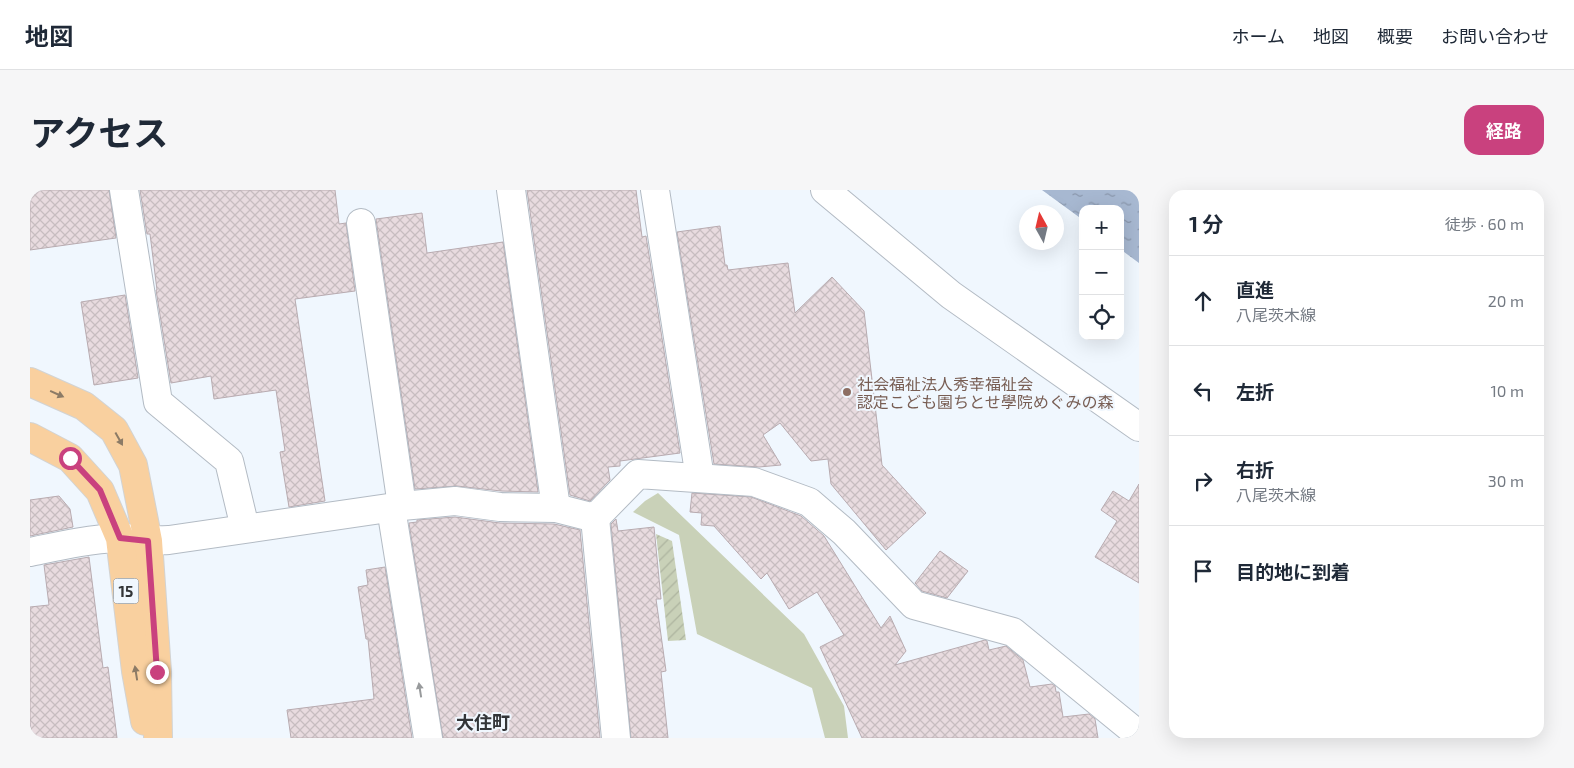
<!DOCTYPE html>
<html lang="ja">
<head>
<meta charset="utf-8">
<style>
  body { margin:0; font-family:"Exo 2","Noto Sans JP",sans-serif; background:#f6f6f7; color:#1f2937 }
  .controls { position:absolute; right:15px; top:15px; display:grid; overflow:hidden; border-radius:10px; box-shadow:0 5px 20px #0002 }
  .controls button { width:45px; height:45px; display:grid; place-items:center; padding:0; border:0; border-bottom:1px solid #e0e1e3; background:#fff; color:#1f2937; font:25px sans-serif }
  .compass { position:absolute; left:989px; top:15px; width:45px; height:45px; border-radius:50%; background:#fff; box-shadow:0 5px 20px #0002; rotate:352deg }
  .stop { position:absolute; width:15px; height:15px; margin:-11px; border:4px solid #c9417e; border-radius:50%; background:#fff }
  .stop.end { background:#c9417e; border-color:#fff; box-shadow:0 1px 5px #0008 }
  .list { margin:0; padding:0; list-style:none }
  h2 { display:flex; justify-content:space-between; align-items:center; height:65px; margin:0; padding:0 20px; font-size:21px }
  h2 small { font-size:16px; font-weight:400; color:#747a83 }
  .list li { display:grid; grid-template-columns:32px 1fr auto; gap:15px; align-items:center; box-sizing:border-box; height:90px; padding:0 20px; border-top:1px solid #e0e1e3 }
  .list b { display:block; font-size:19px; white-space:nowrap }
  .list p { margin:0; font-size:16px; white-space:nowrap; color:#747a83 }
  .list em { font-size:16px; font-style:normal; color:#747a83 }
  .icon { flex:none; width:28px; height:28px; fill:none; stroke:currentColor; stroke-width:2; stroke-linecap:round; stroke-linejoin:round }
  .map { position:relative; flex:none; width:1109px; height:548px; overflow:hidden; border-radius:15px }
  header { display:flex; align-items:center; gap:30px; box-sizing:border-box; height:70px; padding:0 25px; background:#fff; border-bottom:1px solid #e0e1e3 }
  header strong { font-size:24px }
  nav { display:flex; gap:28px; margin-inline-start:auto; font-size:18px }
  .intro { display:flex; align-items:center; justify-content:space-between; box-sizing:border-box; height:120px; padding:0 30px }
  h1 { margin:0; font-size:35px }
  .button { padding:12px 22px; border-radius:15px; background:#c9417e; color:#fff; font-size:18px; font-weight:700 }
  main { display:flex; gap:30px; padding:0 30px }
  aside { flex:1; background:#fff; border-radius:15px; box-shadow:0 5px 20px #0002 }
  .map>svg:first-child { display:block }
  .green { fill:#c9d1b8 }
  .garden { fill:url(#garden-furrows) }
  .water { fill:url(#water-ripples) }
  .building { fill:url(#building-cross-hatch); stroke:#b8abb0 }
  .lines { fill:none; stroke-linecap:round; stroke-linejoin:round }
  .minor-casing { stroke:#b3bbc4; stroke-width:30 }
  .major-casing { stroke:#d2d3d3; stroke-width:30 }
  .minor { stroke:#fff; stroke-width:28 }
  .major { stroke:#f9d09f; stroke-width:28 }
  .oneway { fill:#8c7b66 }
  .oneway2 { fill:#989a9c }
  .route { stroke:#c9417e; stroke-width:6 }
  .education-dot { fill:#8d6e63; stroke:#f0f7fe; stroke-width:2 }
  .labels { text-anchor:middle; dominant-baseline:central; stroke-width:4; stroke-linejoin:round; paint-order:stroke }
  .shield { fill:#f0f7fe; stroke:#6b6f73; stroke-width:1 }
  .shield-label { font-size:15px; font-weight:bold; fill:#323538 }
  .education-label { font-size:16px; fill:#785e54; stroke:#f0f7fe; text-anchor:start }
  .neighbourhood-label { font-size:18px; font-weight:bold; fill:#323538; stroke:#f0f7fe }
</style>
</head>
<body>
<header>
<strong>地図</strong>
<nav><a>ホーム</a><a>地図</a><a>概要</a><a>お問い合わせ</a></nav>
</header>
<div class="intro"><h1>アクセス</h1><a class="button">経路</a></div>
<main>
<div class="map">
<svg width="1109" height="548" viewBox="0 0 1109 548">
  <defs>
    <pattern id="garden-furrows" width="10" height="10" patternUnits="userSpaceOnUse" patternTransform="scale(1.25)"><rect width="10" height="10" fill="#c9d1b8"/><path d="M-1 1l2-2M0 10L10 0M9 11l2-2" fill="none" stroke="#adb49f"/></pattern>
    <pattern id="water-ripples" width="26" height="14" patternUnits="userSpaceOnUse" patternTransform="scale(1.25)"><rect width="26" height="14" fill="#a7b8d1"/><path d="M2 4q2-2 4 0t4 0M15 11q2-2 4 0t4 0" fill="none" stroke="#8996ab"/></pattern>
    <pattern id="building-cross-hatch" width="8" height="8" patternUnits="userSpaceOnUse" patternTransform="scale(1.25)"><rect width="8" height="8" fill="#e8dbdf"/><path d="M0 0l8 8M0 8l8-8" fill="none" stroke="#c7bdc0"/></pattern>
  </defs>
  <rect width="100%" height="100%" fill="#f0f7fe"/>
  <!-- green -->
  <polygon class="green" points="628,303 774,444 814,516 818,548 795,548 782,498 667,444 649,345 603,322 615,311"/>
  <!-- garden -->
  <polygon class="garden" points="626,344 642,351 656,450 638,451"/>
  <!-- water -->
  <polygon class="water" points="1012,0 1109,0 1109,73 1090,59 1090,19 1053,19 1053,30"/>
  <!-- building -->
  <g class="building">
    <polygon points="0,0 79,0 86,48 0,60"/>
    <polygon points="110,0 305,0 309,34 316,33 325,101 265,109 295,311 259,317 250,262 255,261 246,200 184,209 181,186 141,193 126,100 127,100 120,44 117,44"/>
    <polygon points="497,0 606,0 612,47 616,46 650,263 590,271 590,276 578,277 580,290 560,311 540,305"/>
    <polygon points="392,23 397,63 473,52 508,302 471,301 427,296 385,299 346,29"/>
    <polygon points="690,36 695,75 697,75 698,80 758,73 765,123 802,87 834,121 852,275 896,323 856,360 801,294 798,269 781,271 750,233 733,245 751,275 729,277 684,274 647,42"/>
    <polygon points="95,105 108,188 64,195 51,112"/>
    <polygon points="1109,294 1109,393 1065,367 1087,331 1071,320 1083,301 1099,311"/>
    <polygon points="662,303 721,307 771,326 794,346 851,438 860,426 876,461 865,475 955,450 957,451 959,460 976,456 993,470 1000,497 1022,494 1025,496 1026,502 1029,502 1033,527 1059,524 1065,529 1068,548 832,548 790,457 814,445 787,402 759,419 737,383 731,389 684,336 671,335 672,323 660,322"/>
    <polygon points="29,306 40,319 43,337 0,346 0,310"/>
    <polygon points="425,327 470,333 524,334 550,340 570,548 413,548 379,333 387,332 387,330"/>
    <polygon points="586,329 588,341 624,337 631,409 626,409 636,481 631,482 638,548 601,548 581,334"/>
    <polygon points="910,361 938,381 917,408 892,401 885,393"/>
    <polygon points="59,367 73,478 78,477 87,548 2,548 0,532 0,417 19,415 14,375"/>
    <polygon points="355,377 382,548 261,548 257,520 344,509 338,449 336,449 328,397 338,395 336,380"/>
  </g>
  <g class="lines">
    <!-- minor casing -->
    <g class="minor-casing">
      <g id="minor">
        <polyline points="94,0 128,212 199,271 215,338"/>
        <polyline points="481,0 526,318"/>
        <polyline points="625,0 670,288"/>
        <polyline points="795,0 921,105 1109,237"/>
        <polyline points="331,33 372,316"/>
        <polyline points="361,318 398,548"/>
        <polyline points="565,328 586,548"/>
        <path d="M 0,362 C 29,356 59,349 88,348 C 105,348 122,351 139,350 L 372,316 L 425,311 L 470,317 L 526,318 L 565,328 L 608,284 L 724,292 L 779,312 L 814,342 L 884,415 L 983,442 L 1109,545"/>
      </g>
    </g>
    <!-- major casing -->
    <g class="major-casing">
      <g id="major">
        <polyline points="0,192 54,216 84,240 103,275 118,351 127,482 128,548"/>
        <polyline points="0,247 40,268 70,301 90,348 106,481 115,531"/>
      </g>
    </g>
    <!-- minor -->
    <use href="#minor" class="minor"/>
    <!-- major -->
    <use href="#major" class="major"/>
  </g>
  <!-- one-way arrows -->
  <defs><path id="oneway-solid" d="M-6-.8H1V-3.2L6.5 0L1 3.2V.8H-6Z" transform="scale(1.25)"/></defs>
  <g class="oneway">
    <use href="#oneway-solid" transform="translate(27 204) rotate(24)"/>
    <use href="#oneway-solid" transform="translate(89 249) rotate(61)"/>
    <use href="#oneway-solid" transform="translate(106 483) rotate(-99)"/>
  </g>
  <use class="oneway2" href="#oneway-solid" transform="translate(390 500) rotate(-99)"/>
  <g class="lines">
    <!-- route -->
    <polyline class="route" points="40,268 70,300 90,348 118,351 127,482"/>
  </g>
  <!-- markers -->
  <circle class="education-dot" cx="817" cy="202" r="5"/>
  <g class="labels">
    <!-- shield labels -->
    <rect class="shield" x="83.5" y="388.5" width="25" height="25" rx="4"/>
    <g class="shield-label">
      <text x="96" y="401">15</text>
    </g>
    <!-- education labels -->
    <g class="education-label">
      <text x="827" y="193">社会福祉法人秀幸福祉会<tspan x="827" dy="18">認定こども園ちとせ學院めぐみの森</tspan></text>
    </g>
    <!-- neighbourhood labels -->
    <g class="neighbourhood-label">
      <text x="453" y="532">大住町</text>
    </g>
  </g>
</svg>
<div class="controls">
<button>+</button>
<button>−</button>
<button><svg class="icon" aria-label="locate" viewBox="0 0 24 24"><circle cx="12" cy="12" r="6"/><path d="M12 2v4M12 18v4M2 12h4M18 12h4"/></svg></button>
</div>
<svg class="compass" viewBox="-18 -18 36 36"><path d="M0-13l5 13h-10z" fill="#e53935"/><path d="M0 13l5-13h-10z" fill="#747a83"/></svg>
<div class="stop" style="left:40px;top:268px"></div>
<div class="stop end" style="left:127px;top:482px"></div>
</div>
<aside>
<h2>1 分<small>徒歩 · 60 m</small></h2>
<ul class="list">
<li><svg class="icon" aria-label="ahead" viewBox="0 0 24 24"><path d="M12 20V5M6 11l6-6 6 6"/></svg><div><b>直進</b><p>八尾茨木線</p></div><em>20 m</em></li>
<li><svg class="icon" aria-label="left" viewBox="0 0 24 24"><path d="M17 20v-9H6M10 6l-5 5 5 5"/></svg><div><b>左折</b></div><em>10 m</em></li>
<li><svg class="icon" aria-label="right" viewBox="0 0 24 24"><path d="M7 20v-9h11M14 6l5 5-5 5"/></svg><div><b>右折</b><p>八尾茨木線</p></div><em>30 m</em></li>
<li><svg class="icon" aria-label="arrive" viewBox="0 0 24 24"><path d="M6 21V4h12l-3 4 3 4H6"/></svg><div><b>目的地に到着</b></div></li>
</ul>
</aside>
</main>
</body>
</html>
